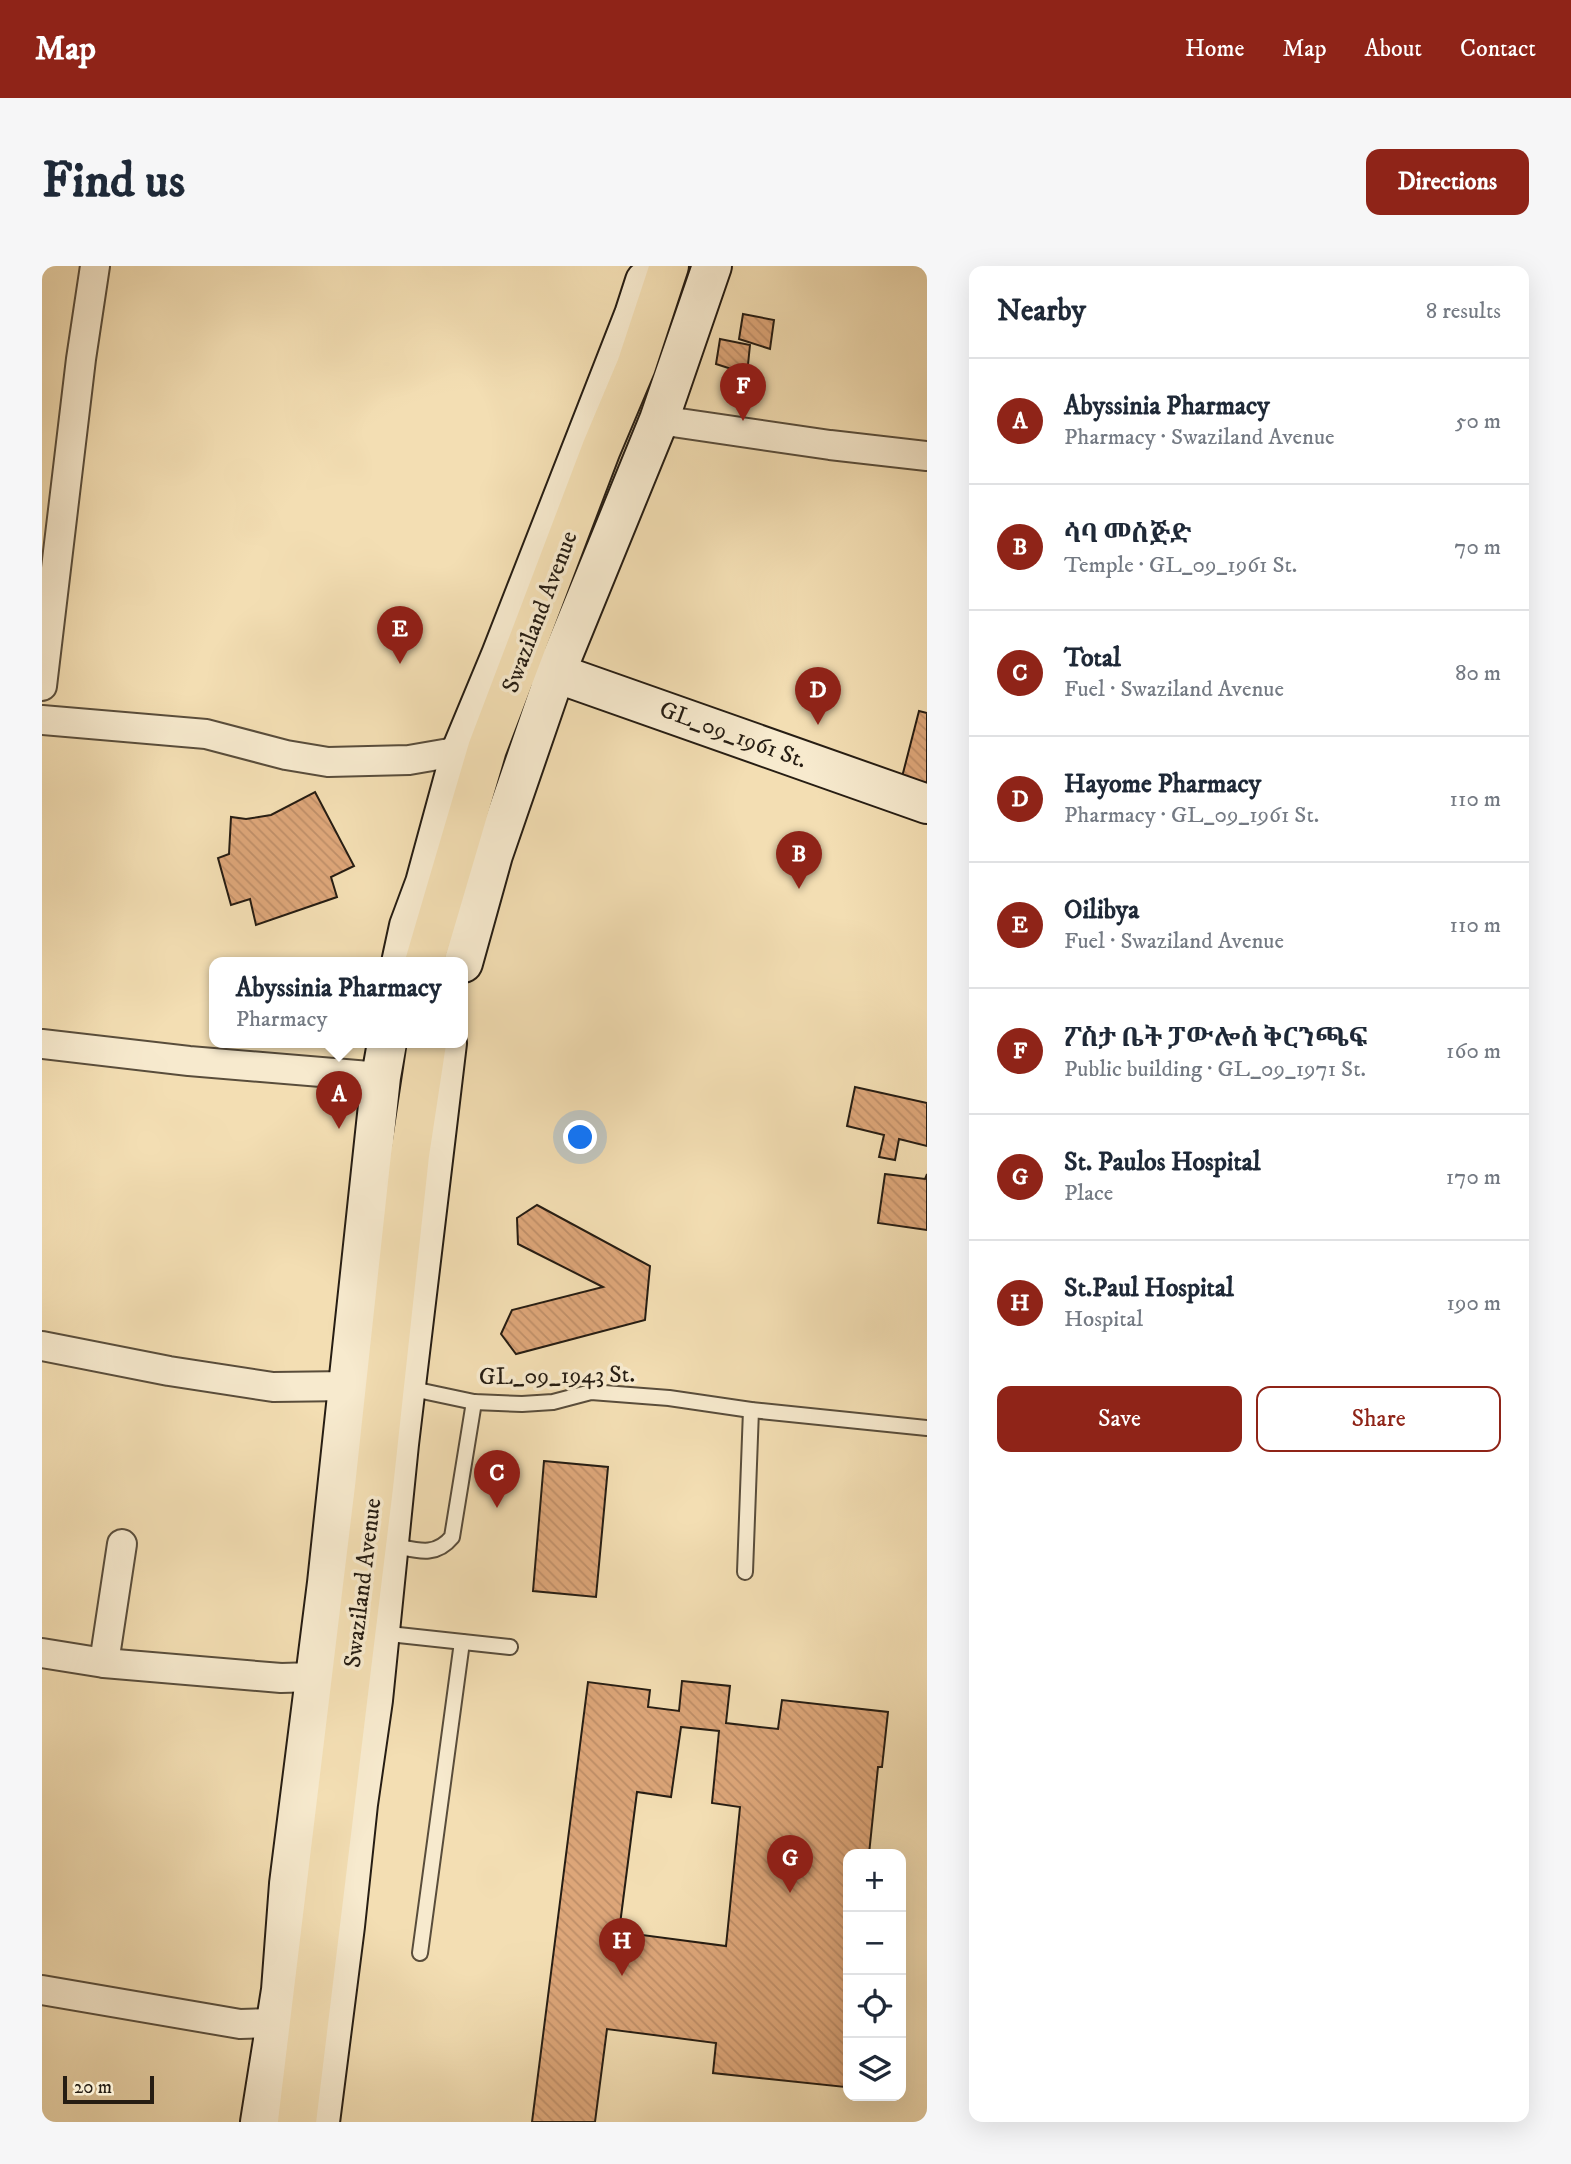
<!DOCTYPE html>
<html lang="en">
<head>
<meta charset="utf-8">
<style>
  body { margin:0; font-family:"IM FELL DW Pica","Noto Serif Ethiopic",serif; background:#f6f6f7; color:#1f2937 }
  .controls { position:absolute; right:21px; bottom:21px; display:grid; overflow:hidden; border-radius:14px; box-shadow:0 7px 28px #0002 }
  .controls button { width:63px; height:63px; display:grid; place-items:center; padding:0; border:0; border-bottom:2px solid #e0e1e3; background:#fff; color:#1f2937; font:35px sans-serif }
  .scale { position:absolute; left:21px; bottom:18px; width:91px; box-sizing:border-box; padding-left:7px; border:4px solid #261d13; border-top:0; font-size:19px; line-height:24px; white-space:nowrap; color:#261d13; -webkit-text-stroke:5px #f7eace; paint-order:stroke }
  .you { position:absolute; left:539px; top:872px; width:24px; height:24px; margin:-18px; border:5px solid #fff; border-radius:50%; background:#1a73e8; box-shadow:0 0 0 10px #1a73e833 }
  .badge { display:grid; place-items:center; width:46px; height:46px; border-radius:50%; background:#8f2418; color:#fff; font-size:23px; font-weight:700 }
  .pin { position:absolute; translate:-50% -58px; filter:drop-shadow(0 2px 4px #0008) }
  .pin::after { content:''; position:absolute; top:37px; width:24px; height:21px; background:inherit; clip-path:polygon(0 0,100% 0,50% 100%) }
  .popup { position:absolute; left:167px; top:691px; width:259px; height:91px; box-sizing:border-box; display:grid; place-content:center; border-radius:14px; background:#fff; filter:drop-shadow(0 2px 5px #0005); font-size:23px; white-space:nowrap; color:#747a83 }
  .popup b { font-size:26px; color:#1f2937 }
  .popup::after { content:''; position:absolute; left:50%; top:100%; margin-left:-14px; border:14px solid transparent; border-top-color:#fff }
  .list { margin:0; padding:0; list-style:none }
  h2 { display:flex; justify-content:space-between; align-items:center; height:91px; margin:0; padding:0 28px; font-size:30px }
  h2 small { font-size:23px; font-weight:400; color:#747a83 }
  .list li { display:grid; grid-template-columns:46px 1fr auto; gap:21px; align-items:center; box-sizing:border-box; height:126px; padding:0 28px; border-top:2px solid #e0e1e3 }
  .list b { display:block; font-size:26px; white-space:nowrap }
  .list p { margin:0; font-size:23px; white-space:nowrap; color:#747a83 }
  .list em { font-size:23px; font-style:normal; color:#747a83 }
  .actions { display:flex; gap:14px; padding:21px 28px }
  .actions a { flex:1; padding:16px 0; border:2px solid #8f2418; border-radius:14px; text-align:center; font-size:24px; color:#8f2418 }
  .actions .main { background:#8f2418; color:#fff }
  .icon { flex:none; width:38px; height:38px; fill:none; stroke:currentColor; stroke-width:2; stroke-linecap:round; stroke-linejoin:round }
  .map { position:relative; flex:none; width:885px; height:1856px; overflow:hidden; border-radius:14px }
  header { display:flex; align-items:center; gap:42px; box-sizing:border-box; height:98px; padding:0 35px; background:#8f2418; color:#fff }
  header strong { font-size:33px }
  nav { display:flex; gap:38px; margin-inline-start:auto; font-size:24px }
  .intro { display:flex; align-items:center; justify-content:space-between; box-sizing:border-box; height:168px; padding:0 42px }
  h1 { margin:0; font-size:49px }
  .button { padding:18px 32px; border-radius:14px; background:#8f2418; color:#fff; font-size:24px; font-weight:700 }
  main { display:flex; gap:42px; padding:0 42px }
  aside { flex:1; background:#fff; border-radius:14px; box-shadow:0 7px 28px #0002 }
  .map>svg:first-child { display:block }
  .building { fill:url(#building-back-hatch); stroke:#261d13; stroke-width:2; fill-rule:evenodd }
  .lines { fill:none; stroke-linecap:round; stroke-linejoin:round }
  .lane-casing { stroke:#594d3b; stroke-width:18 }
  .street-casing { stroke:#594d3b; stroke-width:32 }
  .secondary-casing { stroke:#261d13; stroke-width:42 }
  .primary-casing { stroke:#261d13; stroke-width:42 }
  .lane { stroke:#f7eace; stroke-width:14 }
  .street { stroke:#f7eace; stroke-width:28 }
  .secondary { stroke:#f7eace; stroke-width:38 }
  .primary { stroke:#f3deb3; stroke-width:38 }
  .labels { text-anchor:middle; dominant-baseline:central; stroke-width:7; stroke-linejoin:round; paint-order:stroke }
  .street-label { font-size:24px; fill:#261d13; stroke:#f7eace }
</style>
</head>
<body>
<header>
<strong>Map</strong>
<nav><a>Home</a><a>Map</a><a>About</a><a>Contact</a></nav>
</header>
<div class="intro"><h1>Find us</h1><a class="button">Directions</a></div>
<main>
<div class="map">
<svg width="885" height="1856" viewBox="0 0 885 1856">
  <defs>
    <pattern id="building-back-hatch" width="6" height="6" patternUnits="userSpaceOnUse" patternTransform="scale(1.75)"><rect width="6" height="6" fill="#dda679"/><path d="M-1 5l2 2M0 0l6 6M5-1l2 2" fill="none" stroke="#be8e68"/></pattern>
  </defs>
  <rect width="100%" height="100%" fill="#f3deb3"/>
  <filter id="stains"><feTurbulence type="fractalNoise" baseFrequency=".00286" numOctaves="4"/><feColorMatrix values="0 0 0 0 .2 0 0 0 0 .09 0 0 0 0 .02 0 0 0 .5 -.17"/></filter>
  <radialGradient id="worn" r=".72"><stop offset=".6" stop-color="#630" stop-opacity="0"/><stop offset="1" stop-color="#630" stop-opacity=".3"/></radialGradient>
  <!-- building -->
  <g class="building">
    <polygon points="701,48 732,54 728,83 697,73"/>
    <polygon points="678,73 708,79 705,108 674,98"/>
    <polygon points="877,445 885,447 885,517 860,511"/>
    <polygon points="273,526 312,600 289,611 295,631 214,659 208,633 189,639 176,592 187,588 189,551 204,553 229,549"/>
    <polygon points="813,821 885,837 885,880 857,873 853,894 837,891 842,869 805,860"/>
    <polygon points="843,908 883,913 885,908 885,964 836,957"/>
    <polygon points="495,939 608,1000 603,1054 474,1088 459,1068 470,1044 561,1021 476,978 475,952"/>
    <polygon points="502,1195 566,1201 554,1331 491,1325"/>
    <path d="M 640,1415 L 688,1420 L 684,1457 L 736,1463 L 740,1434 L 846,1446 L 840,1501 L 836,1501 L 827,1588 L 806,1588 L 806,1793 L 803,1821 L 671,1807 L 674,1777 L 565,1763 L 553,1856 L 490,1856 L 546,1416 L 608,1424 L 606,1441 L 637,1445 ZM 639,1461 L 677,1465 L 670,1537 L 698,1541 L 684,1680 L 577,1666 L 595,1526 L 629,1531 Z"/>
  </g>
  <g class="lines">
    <!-- lane casing -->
    <g class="lane-casing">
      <g id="lane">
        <polyline points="366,1122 432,1136 480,1138 511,1136 549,1126 627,1132 709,1144 885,1162"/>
        <path d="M 348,1279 C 372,1283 392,1293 410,1271 L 432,1136"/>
        <polyline points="703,1306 709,1144"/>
        <polyline points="338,1367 468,1381"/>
        <polyline points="378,1687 420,1376"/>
      </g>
    </g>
    <!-- street casing -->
    <g class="street-casing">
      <g id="street">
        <polyline points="617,154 788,179 885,190"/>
        <polyline points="0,420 39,93 53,0"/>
        <polyline points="0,454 164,468 244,489 286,496 367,494 419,485"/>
        <polyline points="0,778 147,795 339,811"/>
        <polyline points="0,1080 127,1105 231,1121 306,1120"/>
        <polyline points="0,1387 62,1397 239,1412 273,1411"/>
        <polyline points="62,1397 80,1278"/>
        <polyline points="0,1724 198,1758 233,1757"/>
      </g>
    </g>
    <!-- secondary casing -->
    <g class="secondary-casing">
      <g id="secondary">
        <polyline points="491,399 885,538"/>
        <polyline points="359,697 367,660 383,617 419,485 459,389 592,49 603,15"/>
        <polyline points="421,697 451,589 514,406 617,154 670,0"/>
        <polyline points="218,1856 239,1724 247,1618 285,1317 339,811 345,777"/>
        <polyline points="278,1856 303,1660 316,1538 331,1434 357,1178 405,777"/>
      </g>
    </g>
    <!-- primary casing -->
    <g class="primary-casing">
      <g id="primary">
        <polyline points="382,697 445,483 559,183 594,100 627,0"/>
        <polyline points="255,1856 332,1221 368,889 385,777"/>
      </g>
    </g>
    <!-- lane -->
    <use href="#lane" class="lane"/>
    <!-- street -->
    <use href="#street" class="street"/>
    <!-- secondary -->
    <use href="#secondary" class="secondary"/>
    <!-- primary -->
    <use href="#primary" class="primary"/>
  </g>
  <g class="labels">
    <!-- street labels -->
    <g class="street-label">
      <text transform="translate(498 346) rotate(-69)">Swaziland Avenue</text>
      <text transform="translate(691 469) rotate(20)">GL_09_1961 St.</text>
      <text transform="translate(515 1110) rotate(-1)">GL_09_1943 St.</text>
      <text transform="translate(321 1317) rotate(-83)">Swaziland Avenue</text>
    </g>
  </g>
  <rect width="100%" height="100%" filter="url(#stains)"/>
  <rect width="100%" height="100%" fill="url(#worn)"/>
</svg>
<div class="controls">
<button>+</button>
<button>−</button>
<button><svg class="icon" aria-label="locate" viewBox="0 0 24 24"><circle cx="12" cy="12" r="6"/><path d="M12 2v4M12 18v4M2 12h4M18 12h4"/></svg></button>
<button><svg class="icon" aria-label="layers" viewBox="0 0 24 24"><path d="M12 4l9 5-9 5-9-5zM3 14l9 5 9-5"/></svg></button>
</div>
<div class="scale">20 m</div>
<div class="you"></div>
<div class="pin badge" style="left:297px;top:863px">A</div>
<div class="popup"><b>Abyssinia Pharmacy</b>Pharmacy</div>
<div class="pin badge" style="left:757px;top:623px">B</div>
<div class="pin badge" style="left:455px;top:1242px">C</div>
<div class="pin badge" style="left:776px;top:459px">D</div>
<div class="pin badge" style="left:358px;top:398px">E</div>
<div class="pin badge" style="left:701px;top:155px">F</div>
<div class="pin badge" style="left:748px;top:1627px">G</div>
<div class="pin badge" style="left:580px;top:1710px">H</div>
</div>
<aside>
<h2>Nearby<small>8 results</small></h2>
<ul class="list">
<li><span class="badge">A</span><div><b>Abyssinia Pharmacy</b><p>Pharmacy · Swaziland Avenue</p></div><em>50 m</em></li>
<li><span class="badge">B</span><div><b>ሳባ መስጅድ</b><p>Temple · GL_09_1961 St.</p></div><em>70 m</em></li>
<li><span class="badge">C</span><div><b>Total</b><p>Fuel · Swaziland Avenue</p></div><em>80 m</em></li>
<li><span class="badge">D</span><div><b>Hayome Pharmacy</b><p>Pharmacy · GL_09_1961 St.</p></div><em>110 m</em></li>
<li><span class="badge">E</span><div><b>Oilibya</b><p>Fuel · Swaziland Avenue</p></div><em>110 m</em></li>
<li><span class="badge">F</span><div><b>ፖስታ ቤት ፓውሎስ ቅርንጫፍ</b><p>Public building · GL_09_1971 St.</p></div><em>160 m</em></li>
<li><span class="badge">G</span><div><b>St. Paulos Hospital</b><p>Place</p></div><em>170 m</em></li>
<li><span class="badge">H</span><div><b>St.Paul Hospital</b><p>Hospital</p></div><em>190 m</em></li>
</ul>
<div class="actions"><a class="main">Save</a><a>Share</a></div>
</aside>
</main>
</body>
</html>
